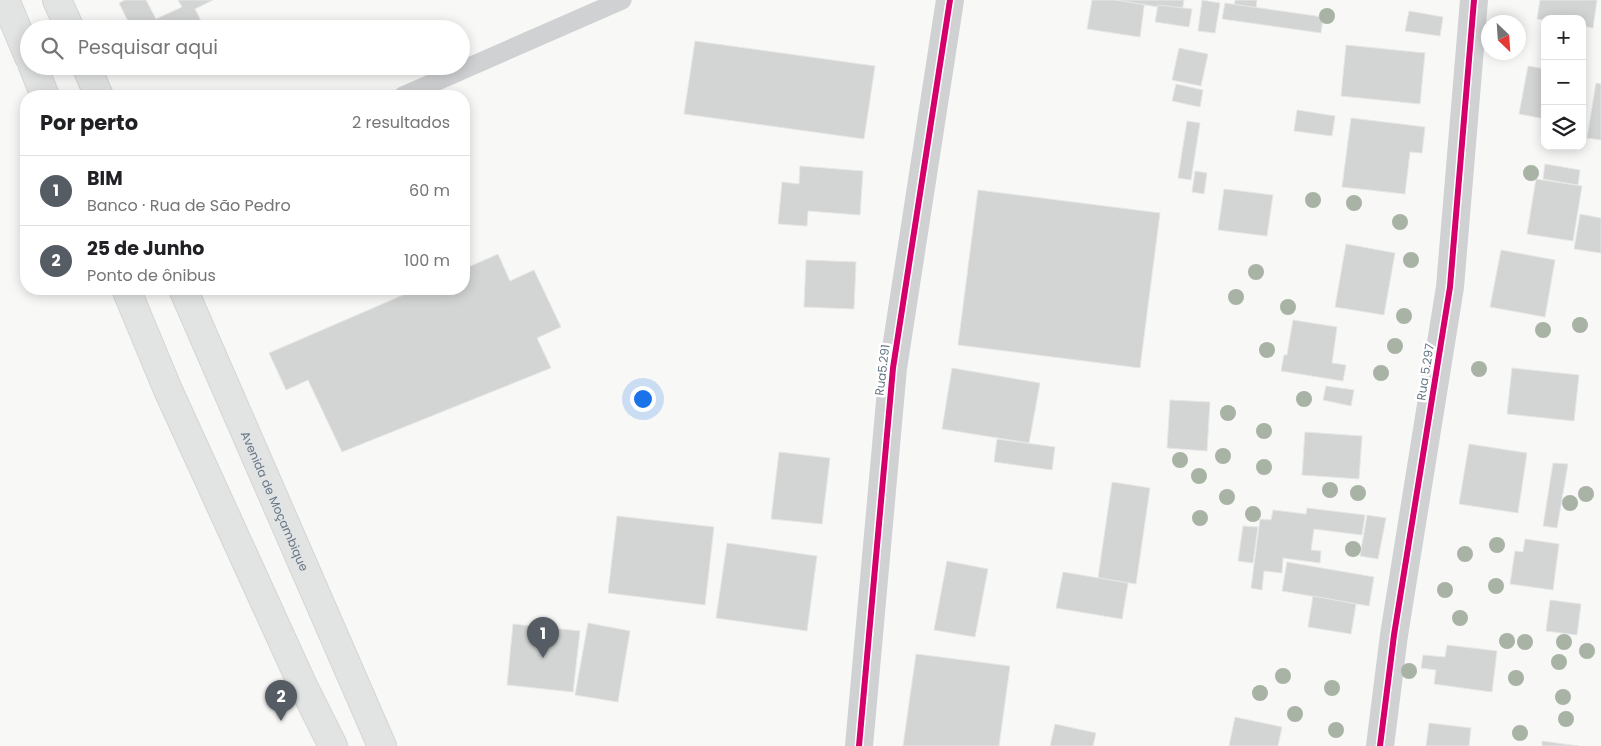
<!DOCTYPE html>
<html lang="pt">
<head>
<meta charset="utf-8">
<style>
  body { margin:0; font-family:Poppins,sans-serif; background:#f2f2f2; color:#202124 }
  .controls { position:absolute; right:15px; top:15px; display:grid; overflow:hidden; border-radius:10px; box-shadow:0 2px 12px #0003 }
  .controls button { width:45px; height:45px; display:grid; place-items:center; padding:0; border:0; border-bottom:1px solid #e0e0e0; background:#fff; color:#202124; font:25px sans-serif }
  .compass { position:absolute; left:1481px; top:15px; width:45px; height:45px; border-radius:50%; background:#fff; box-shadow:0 2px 12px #0003; rotate:155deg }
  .you { position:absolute; left:642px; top:398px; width:18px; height:18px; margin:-12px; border:4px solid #fff; border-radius:50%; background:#1a73e8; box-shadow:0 0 0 8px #1a73e833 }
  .badge { display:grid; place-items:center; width:32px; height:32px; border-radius:50%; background:#565c63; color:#fff; font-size:16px; font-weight:700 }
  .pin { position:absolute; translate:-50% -41px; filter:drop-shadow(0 1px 2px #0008) }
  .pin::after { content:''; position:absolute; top:26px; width:18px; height:15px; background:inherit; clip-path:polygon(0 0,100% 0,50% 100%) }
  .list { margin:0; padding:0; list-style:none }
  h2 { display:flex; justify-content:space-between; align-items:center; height:65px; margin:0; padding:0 20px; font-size:21px }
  h2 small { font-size:16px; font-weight:400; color:#757577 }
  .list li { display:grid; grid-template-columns:32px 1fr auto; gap:15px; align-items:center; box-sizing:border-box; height:70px; padding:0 20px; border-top:1px solid #e0e0e0 }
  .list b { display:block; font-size:19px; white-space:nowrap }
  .list p { margin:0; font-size:16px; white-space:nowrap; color:#757577 }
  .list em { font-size:16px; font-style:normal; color:#757577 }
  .icon { flex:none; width:28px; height:28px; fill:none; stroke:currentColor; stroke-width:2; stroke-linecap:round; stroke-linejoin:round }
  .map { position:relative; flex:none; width:1601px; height:746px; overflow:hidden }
  .search { position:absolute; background:#fff; box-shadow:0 2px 12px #0003; left:20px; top:20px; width:450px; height:55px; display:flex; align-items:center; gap:12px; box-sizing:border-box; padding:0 18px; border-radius:28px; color:#757577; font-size:19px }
  .panel { position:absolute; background:#fff; box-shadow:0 2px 12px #0003; left:20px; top:90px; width:450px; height:205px; border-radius:20px }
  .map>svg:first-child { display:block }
  .building { fill:#d3d4d4; stroke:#e7e7e6 }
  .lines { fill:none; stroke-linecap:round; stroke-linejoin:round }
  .highway-casing { stroke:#d4d5d5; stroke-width:30 }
  .lane { stroke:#cfd1d2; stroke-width:19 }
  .street { stroke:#cfd1d2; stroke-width:28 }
  .highway { stroke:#e2e3e3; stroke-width:28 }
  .cycleway-casing { stroke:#fff; stroke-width:9 }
  .cycleway { stroke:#d6006c; stroke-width:6 }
  .tree { fill:#a8b3a5 }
  .labels { text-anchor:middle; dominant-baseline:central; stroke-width:5; stroke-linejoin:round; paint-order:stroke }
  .street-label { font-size:12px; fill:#667888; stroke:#fff }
</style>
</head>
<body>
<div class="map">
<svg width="1601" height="746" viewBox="0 0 1601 746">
  <rect width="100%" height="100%" fill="#f8f8f7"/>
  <!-- building -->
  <g class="building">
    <polygon points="125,0 146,0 156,19 182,7 178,0 213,0 195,9 205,29 132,29 119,3"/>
    <polygon points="1092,0 1145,0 1140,37 1087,29"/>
    <polygon points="1116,0 1184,0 1182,11"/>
    <polygon points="1202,0 1220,3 1215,33 1198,31"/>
    <polygon points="1235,0 1257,0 1256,9 1234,7"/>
    <polygon points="1540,0 1597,0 1593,28 1582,26 1582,19 1545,19 1545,20 1537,19"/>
    <polygon points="1225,3 1323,17 1321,33 1222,19"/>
    <polygon points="1158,5 1192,9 1189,27 1155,22"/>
    <polygon points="1409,11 1443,17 1440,36 1405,31"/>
    <polygon points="695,41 875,66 864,139 684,114"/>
    <polygon points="1346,45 1425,53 1420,104 1341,96"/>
    <polygon points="1179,48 1208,54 1201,86 1172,80"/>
    <polygon points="1528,66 1545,69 1545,119 1519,114"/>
    <polygon points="1596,83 1601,84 1601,140 1587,138"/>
    <polygon points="1176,84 1203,90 1200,107 1172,101"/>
    <polygon points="1297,110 1335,116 1332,136 1294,131"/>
    <polygon points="1351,118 1425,127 1422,153 1410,152 1405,194 1342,187"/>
    <polygon points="1187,121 1200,123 1191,180 1178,178"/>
    <polygon points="1545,164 1580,170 1578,185 1543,179"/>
    <polygon points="800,166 863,171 860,215 808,211 807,226 778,224 782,182 799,184"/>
    <polygon points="1195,171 1207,173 1204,194 1192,192"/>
    <polygon points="1536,179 1582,186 1573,241 1527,234"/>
    <polygon points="1224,189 1273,195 1267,236 1218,230"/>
    <polygon points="978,190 1160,213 1140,368 958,345"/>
    <polygon points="1580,214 1601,218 1601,253 1574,249"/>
    <polygon points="1346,244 1395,253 1384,315 1335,307"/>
    <polygon points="1501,250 1555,260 1545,317 1490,307"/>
    <polygon points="498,254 510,281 534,270 561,327 537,338 551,368 342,452 308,380 286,390 269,353 417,289 464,289 464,269"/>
    <polygon points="806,260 856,262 854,309 804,307"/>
    <polygon points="1293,320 1337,327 1332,363 1346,365 1343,381 1281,371 1284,355 1287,355"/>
    <polygon points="952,368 1040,383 1029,443 942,429"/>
    <polygon points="1512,368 1579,375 1574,421 1507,414"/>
    <polygon points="1326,386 1354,390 1351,406 1323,400"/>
    <polygon points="1170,400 1210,402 1207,451 1167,448"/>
    <polygon points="1305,432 1362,436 1359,479 1302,475"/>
    <polygon points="997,439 1055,447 1052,470 994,462"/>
    <polygon points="1469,444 1527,453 1518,513 1459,504"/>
    <polygon points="779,452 830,458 822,524 771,519"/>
    <polygon points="1553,463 1568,464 1557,528 1543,526"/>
    <polygon points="1112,482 1150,488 1136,584 1098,578"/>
    <polygon points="1307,508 1365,515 1362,535 1314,529 1311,550 1321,551 1320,563 1283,558 1282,573 1264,571 1262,590 1251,588 1260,519 1271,520 1273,510 1306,514"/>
    <polygon points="1367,515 1386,518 1378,559 1360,556"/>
    <polygon points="617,516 714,527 705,605 608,593"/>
    <polygon points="1243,526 1258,527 1253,563 1238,561"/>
    <polygon points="1525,539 1559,544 1553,590 1510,584 1515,551 1523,552"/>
    <polygon points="727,543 817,556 807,631 716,618"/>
    <polygon points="947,561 988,569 975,637 934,630"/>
    <polygon points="1287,562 1374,577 1369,606 1282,591"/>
    <polygon points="1063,572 1128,583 1122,619 1056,608"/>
    <polygon points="1313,596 1356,604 1351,634 1308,627"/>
    <polygon points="1550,600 1581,604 1577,635 1546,631"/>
    <polygon points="588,623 630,631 618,702 575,695"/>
    <polygon points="513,624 580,631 573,692 507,685"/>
    <polygon points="1447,645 1497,651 1492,692 1434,684 1436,670 1421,668 1423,655 1445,657"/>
    <polygon points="916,654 1010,666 999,746 903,746"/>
    <polygon points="1235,717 1282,727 1278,746 1229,746"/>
    <polygon points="1429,723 1471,728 1469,746 1426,746"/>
    <polygon points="1055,724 1096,733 1093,746 1050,746"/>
    <polygon points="1542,741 1579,746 1542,746"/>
  </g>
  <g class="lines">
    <!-- highway casing -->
    <g class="highway-casing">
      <g id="highway">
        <polyline points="5,0 29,57"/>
        <polyline points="57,0 70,29"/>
        <polyline points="33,66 45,96"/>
        <polyline points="86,66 99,96"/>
        <polyline points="126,289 168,390 304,688 333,746"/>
        <path id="s1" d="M 183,289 L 382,746"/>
      </g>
    </g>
    <!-- lane -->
    <polyline class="lane" points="403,96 622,0"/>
    <!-- street -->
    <g class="street">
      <polyline points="859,746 893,368 950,0"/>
      <polyline points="1380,746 1394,635 1450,287 1474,0"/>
    </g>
    <!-- highway -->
    <use href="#highway" class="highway"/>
    <!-- cycleway casing -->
    <g class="cycleway-casing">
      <g id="cycleway">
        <polyline points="859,746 893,368 950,0"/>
        <polyline points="1380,746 1394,635 1450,287 1474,0"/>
      </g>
    </g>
    <!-- cycleway -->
    <use href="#cycleway" class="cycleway"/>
  </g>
  <!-- trees -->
  <g class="tree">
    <circle cx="1327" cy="16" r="8"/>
    <circle cx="1531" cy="173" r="8"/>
    <circle cx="1313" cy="200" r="8"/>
    <circle cx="1354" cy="203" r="8"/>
    <circle cx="1400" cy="222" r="8"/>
    <circle cx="1411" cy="260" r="8"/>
    <circle cx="1256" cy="272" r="8"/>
    <circle cx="1236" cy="297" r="8"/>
    <circle cx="1288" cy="307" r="8"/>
    <circle cx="1404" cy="316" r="8"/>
    <circle cx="1580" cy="325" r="8"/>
    <circle cx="1543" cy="330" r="8"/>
    <circle cx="1395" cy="346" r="8"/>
    <circle cx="1267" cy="350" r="8"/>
    <circle cx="1479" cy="369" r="8"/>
    <circle cx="1381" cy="373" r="8"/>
    <circle cx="1304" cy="399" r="8"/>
    <circle cx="1228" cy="413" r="8"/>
    <circle cx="1264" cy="431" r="8"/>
    <circle cx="1223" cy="456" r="8"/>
    <circle cx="1180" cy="460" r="8"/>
    <circle cx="1264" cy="467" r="8"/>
    <circle cx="1199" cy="476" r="8"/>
    <circle cx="1330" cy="490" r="8"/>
    <circle cx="1358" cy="493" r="8"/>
    <circle cx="1586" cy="494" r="8"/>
    <circle cx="1227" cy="497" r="8"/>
    <circle cx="1570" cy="503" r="8"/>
    <circle cx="1253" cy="514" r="8"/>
    <circle cx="1200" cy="518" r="8"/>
    <circle cx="1497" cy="545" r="8"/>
    <circle cx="1353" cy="549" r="8"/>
    <circle cx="1465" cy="554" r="8"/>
    <circle cx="1496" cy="586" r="8"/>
    <circle cx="1445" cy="590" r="8"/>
    <circle cx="1460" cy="618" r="8"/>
    <circle cx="1507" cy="641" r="8"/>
    <circle cx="1525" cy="642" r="8"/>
    <circle cx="1564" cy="642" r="8"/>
    <circle cx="1587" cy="651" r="8"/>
    <circle cx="1559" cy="662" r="8"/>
    <circle cx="1409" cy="671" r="8"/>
    <circle cx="1283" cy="676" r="8"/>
    <circle cx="1516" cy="678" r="8"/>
    <circle cx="1332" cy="688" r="8"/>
    <circle cx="1260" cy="693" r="8"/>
    <circle cx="1563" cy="697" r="8"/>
    <circle cx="1295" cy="714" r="8"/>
    <circle cx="1566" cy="719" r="8"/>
    <circle cx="1336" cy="730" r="8"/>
    <circle cx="1520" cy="733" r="8"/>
  </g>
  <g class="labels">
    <!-- street labels -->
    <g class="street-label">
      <text transform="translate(882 370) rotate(-83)">Rua5.291</text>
      <text transform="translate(1425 372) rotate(-81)">Rua 5.297</text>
      <text stroke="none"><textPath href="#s1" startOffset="231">Avenida de Moçambique</textPath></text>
    </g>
  </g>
</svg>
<div class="controls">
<button>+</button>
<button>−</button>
<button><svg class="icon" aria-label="layers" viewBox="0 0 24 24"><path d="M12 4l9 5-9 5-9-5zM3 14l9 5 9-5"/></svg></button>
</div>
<svg class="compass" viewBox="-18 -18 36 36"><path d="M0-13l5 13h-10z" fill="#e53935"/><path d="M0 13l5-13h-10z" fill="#757577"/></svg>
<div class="you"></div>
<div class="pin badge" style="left:543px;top:658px">1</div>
<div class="pin badge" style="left:281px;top:721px">2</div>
<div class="search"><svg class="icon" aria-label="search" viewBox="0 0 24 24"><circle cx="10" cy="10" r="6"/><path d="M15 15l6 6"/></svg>Pesquisar aqui</div>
<section class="panel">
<h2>Por perto<small>2 resultados</small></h2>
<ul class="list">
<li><span class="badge">1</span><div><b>BIM</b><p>Banco · Rua de São Pedro</p></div><em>60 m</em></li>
<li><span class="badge">2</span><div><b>25 de Junho</b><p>Ponto de ônibus</p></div><em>100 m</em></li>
</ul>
</section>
</div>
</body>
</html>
